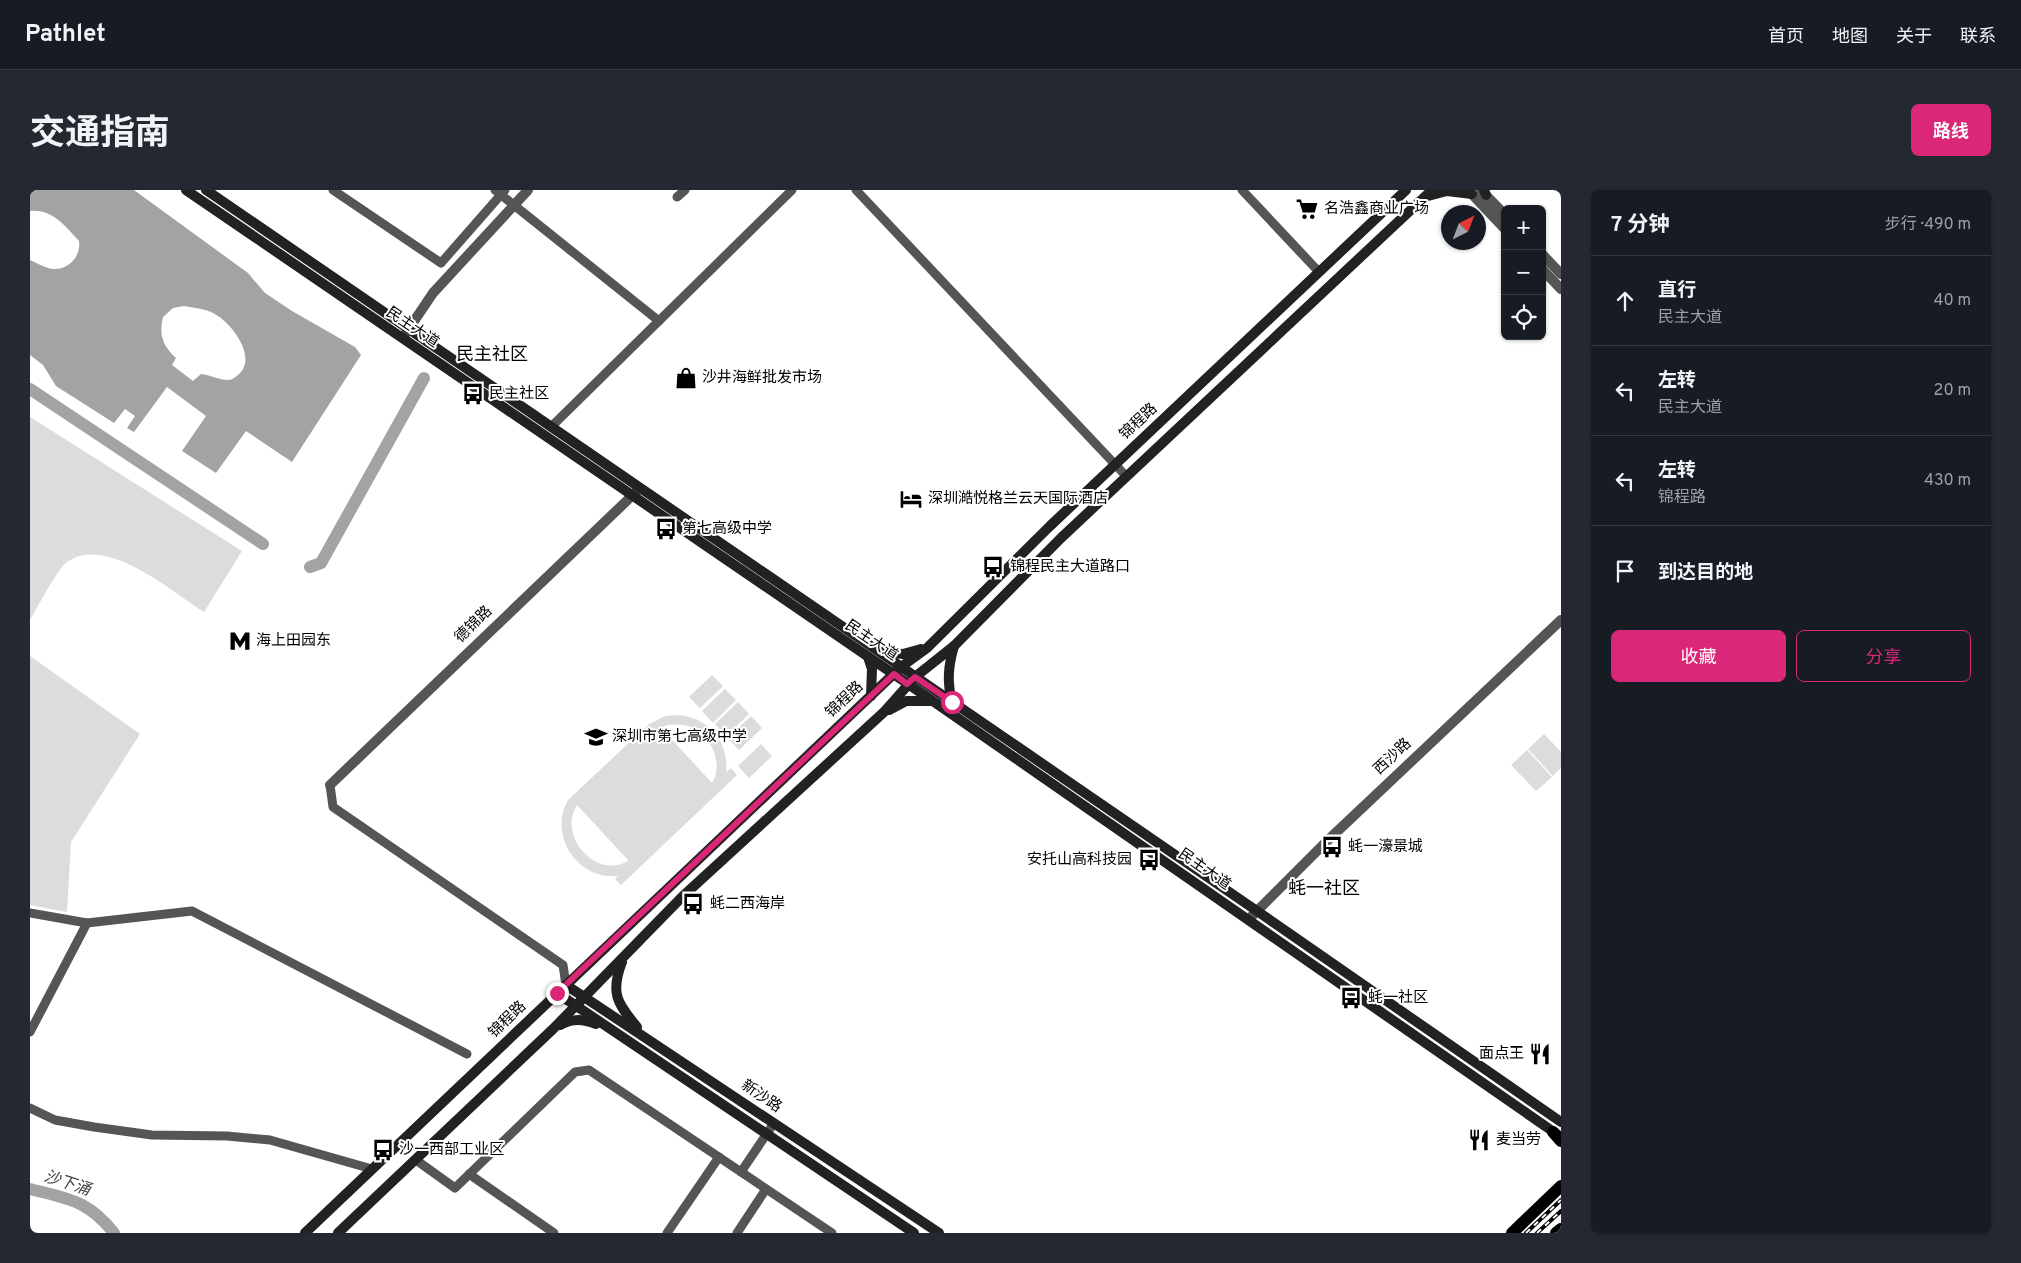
<!DOCTYPE html>
<html lang="zh">
<head>
<meta charset="utf-8">
<style>
  body { margin:0; font-family:Overpass,"Noto Sans SC",sans-serif; background:#242831; color:#f1f3f6 }
  .controls { position:absolute; right:15px; top:15px; display:grid; overflow:hidden; border-radius:8px; box-shadow:0 1px 4px #0004 }
  .controls button { width:45px; height:45px; display:grid; place-items:center; padding:0; border:0; border-bottom:1px solid #363941; background:#171b24; color:#f1f3f6; font:25px sans-serif }
  .compass { position:absolute; left:1411px; top:15px; width:45px; height:45px; border-radius:50%; background:#171b24; box-shadow:0 1px 4px #0004; rotate:42deg }
  .stop { position:absolute; width:15px; height:15px; margin:-11px; border:4px solid #db2777; border-radius:50%; background:#fff }
  .stop.end { background:#db2777; border-color:#fff; box-shadow:0 1px 5px #0008 }
  .list { margin:0; padding:0; list-style:none }
  h2 { display:flex; justify-content:space-between; align-items:center; height:65px; margin:0; padding:0 20px; font-size:21px }
  h2 small { font-size:16px; font-weight:400; color:#9ea1a6 }
  .list li { display:grid; grid-template-columns:32px 1fr auto; gap:15px; align-items:center; box-sizing:border-box; height:90px; padding:0 20px; border-top:1px solid #363941 }
  .list b { display:block; font-size:19px; white-space:nowrap }
  .list p { margin:0; font-size:16px; white-space:nowrap; color:#9ea1a6 }
  .list em { font-size:16px; font-style:normal; color:#9ea1a6 }
  .actions { display:flex; gap:10px; padding:15px 20px }
  .actions a { flex:1; padding:11px 0; border:1px solid #db2777; border-radius:8px; text-align:center; font-size:18px; color:#db2777 }
  .actions .main { background:#db2777; color:#fff }
  .icon { flex:none; width:28px; height:28px; fill:none; stroke:currentColor; stroke-width:2; stroke-linecap:round; stroke-linejoin:round }
  .map { position:relative; flex:none; width:1531px; height:1043px; overflow:hidden; border-radius:8px }
  header { display:flex; align-items:center; gap:30px; box-sizing:border-box; height:70px; padding:0 25px; background:#171b24; border-bottom:1px solid #363941 }
  header strong { font-size:24px }
  nav { display:flex; gap:28px; margin-inline-start:auto; font-size:18px }
  .intro { display:flex; align-items:center; justify-content:space-between; box-sizing:border-box; height:120px; padding:0 30px }
  h1 { margin:0; font-size:35px }
  .button { padding:12px 22px; border-radius:8px; background:#db2777; color:#fff; font-size:18px; font-weight:700 }
  main { display:flex; gap:30px; padding:0 30px }
  aside { flex:1; background:#171b24; border-radius:8px; box-shadow:0 1px 4px #0004 }
  .map>svg:first-child { display:block }
  .green { fill:#dcdcdc; fill-rule:evenodd }
  .water { fill:#a3a3a3; fill-rule:evenodd }
  .lines { fill:none; stroke-linecap:round; stroke-linejoin:round }
  .river { stroke:#a3a3a3; stroke-width:12 }
  .minor { stroke:#555; stroke-width:9 }
  .tertiary { stroke:#555; stroke-width:10 }
  .secondary { stroke:#222; stroke-width:10 }
  .primary { stroke:#000; stroke-width:12 }
  .rail-casing { stroke:#000; stroke-width:4 }
  .rail { stroke:#fff; stroke-width:2; stroke-dasharray:5.5; stroke-linecap:butt }
  .route { stroke:#db2777; stroke-width:6 }
  .labels { text-anchor:middle; dominant-baseline:central; stroke-width:4; stroke-linejoin:round; paint-order:stroke }
  .poi-label { font-size:15px; fill:#000; stroke:#fff; text-anchor:start }
  .street-label { font-size:15px; fill:#000; stroke:#fff }
  .water-label { font-size:16px; font-style:italic; fill:#444; stroke:#fff }
  .quarter-label { font-size:18px; fill:#000; stroke:#fff }
</style>
</head>
<body>
<header>
<strong>Pathlet</strong>
<nav><a>首页</a><a>地图</a><a>关于</a><a>联系</a></nav>
</header>
<div class="intro"><h1>交通指南</h1><a class="button">路线</a></div>
<main>
<div class="map">
<svg width="1531" height="1043" viewBox="0 0 1531 1043">
  <rect width="100%" height="100%" fill="#fff"/>
  <!-- green -->
  <g class="green">
    <path d="M 0,227 L 212,361 L 174,422 C 141,401 76,344 37,372 C 28,378 7,418 0,430 Z"/>
    <polygon points="0,466 110,544 41,652 37,722 0,715"/>
    <polygon points="682,485 693,496 670,518 659,507"/>
    <polygon points="695,499 706,510 683,533 672,521"/>
    <polygon points="708,512 719,524 696,546 685,534"/>
    <path d="M 649,525 C 679,528 699,552 696,582 L 701,578 L 707,585 L 591,695 L 585,689 L 588,686 C 547,690 518,645 538,610 L 619,534 L 635,526 ZM 637,535 C 645,535 653,534 661,537 C 681,545 694,574 682,593 L 631,538 ZM 547,615 L 598,670 L 598,671 C 566,690 527,646 547,615 Z"/>
    <polygon points="721,526 732,538 709,560 698,548"/>
    <polygon points="1514,544 1531,562 1531,578 1523,586 1498,559"/>
    <polygon points="731,554 742,566 719,588 708,576"/>
    <polygon points="1497,560 1522,587 1506,601 1481,575"/>
  </g>
  <!-- water -->
  <path class="water" d="M 0,0 L 104,0 L 218,83 L 235,103 L 262,121 L 325,157 L 331,165 L 262,272 L 216,241 L 186,283 L 152,261 L 176,226 L 137,197 L 104,242 L 97,238 L 105,226 L 95,219 L 84,233 L 26,196 L 13,175 L 0,165 L 0,70 C 7,73 15,78 23,79 C 39,80 51,66 49,51 C 36,36 21,18 0,21 ZM 154,116 C 165,118 179,119 188,126 C 203,136 225,165 211,182 C 208,185 203,190 198,190 C 190,190 179,185 171,184 L 163,191 L 142,175 L 146,168 C 132,155 129,145 133,127 L 143,118 Z"/>
  <g class="lines">
    <!-- river -->
    <g class="river">
      <polyline points="0,199 233,354"/>
      <polyline points="280,377 291,373 394,188"/>
      <path d="M 0,999 C 39,1009 58,1010 84,1043"/>
    </g>
    <!-- minor -->
    <g class="minor">
      <polyline points="303,0 411,73 475,0"/>
      <polyline points="465,0 629,131"/>
      <polyline points="826,0 1096,286"/>
      <polyline points="1212,0 1289,82"/>
      <polyline points="647,7 655,0"/>
      <polyline points="521,237 762,0"/>
      <polyline points="300,595 303,617 533,775 536,795"/>
      <polyline points="0,723 57,733"/>
      <polyline points="0,842 57,733 162,721 437,864"/>
      <polyline points="0,918 25,930 64,937 122,945 197,946 240,950 342,979"/>
      <polyline points="386,970 425,998 545,882 559,880 802,1043"/>
      <polyline points="711,982 744,933"/>
      <polyline points="439,984 524,1043"/>
      <polyline points="637,1043 689,967"/>
      <polyline points="707,1043 736,999"/>
    </g>
    <!-- tertiary -->
    <g class="tertiary">
      <polyline points="1438,0 1475,39"/>
      <polyline points="1451,0 1475,25"/>
      <polyline points="1512,64 1531,84"/>
      <polyline points="1512,79 1531,99"/>
      <polyline points="374,146 403,103 498,0"/>
      <polyline points="300,595 608,300"/>
      <polyline points="1219,729 1296,652 1531,430"/>
    </g>
    <!-- secondary -->
    <g class="secondary">
      <polyline points="156,0 903,511 1528,945"/>
      <polyline points="176,0 1227,721 1531,932"/>
      <polyline points="1454,0 1456,5"/>
      <polyline points="1398,6 1417,1 1442,4"/>
      <polyline points="851,462 873,464 891,459"/>
      <polyline points="838,467 842,479 841,506"/>
      <path d="M 922,513 C 917,491 918,477 924,456"/>
      <polyline points="859,520 876,511 902,511"/>
      <path d="M 592,772 C 580,803 587,813 607,837"/>
      <polyline points="536,795 909,1043"/>
      <polyline points="527,803 884,1043"/>
      <path d="M 530,835 C 543,828 553,829 566,834"/>
      <polyline points="275,1043 871,477 897,458 1020,336 1376,0"/>
      <polyline points="308,1043 523,839 652,707 854,522 885,487 924,456 1031,348 1402,0"/>
    </g>
    <!-- primary -->
    <g class="primary">
      <polyline points="1523,942 1531,951"/>
      <polyline points="1482,1043 1531,996"/>
      <polyline points="1526,1043 1531,1039"/>
    </g>
    <!-- rail casing -->
    <g class="rail-casing">
      <g id="rail">
        <polyline points="1496,1043 1531,1010"/>
        <polyline points="1507,1043 1531,1021"/>
      </g>
    </g>
    <!-- rail -->
    <use href="#rail" class="rail"/>
  </g>
  <g class="lines">
    <!-- route -->
    <polyline class="route" points="527,803 864,484 877,494 885,487 922,512"/>
  </g>
  <!-- icons -->
  <defs>
    <g id="supermarket-bare" transform="scale(1.725)"><path d="M-6-5.5h2.5l.6 2H6L4.5 2H-2.5L-4.4-4H-6ZM-1.5 3.2a1.3 1.3 0 1 0 .1 0ZM3 3.2a1.3 1.3 0 1 0 .1 0Z" fill="#000" stroke="#fff" stroke-width="2.5" paint-order="stroke"/></g>
    <g id="shop-bare" transform="scale(1.725)"><path d="M-5-2.5h2.3a2.7 3.5 0 0 1 5.4 0H5L5.5 6h-11ZM-1.5-2.5h3a1.5 2.3 0 0 0-3 0Z" fill="#000" stroke="#fff" stroke-width="2.5" paint-order="stroke"/></g>
    <g id="bus-bare" transform="scale(1.725)"><path d="M-5-6H5V4H4V6H2V4H-2V6H-4V4H-5ZM-3.5-4V0h7V-4ZM-3.5 1.2v1.5H-2V1.2ZM2 1.2v1.5H3.5V1.2Z" fill="#000" stroke="#fff" stroke-width="2.5" paint-order="stroke"/></g>
    <g id="hotel-bare" transform="scale(1.725)"><path d="M-6-4.5h1.5V1H6V5H4.5V3h-9V5H-6ZM-4 0a1.8 1.8 0 1 1 3.6 0ZM.5 0V-2.5h3Q6-2.5 6 0Z" fill="#000" stroke="#fff" stroke-width="2.5" paint-order="stroke"/></g>
    <g id="metro-bare" transform="scale(1.725)"><path d="M-5.5 5V-5H-3L0 0L3-5H5.5V5H3V-.5L0 4L-3-.5V5Z" fill="#000" stroke="#fff" stroke-width="2.5" paint-order="stroke"/></g>
    <g id="school-bare" transform="scale(1.725)"><path d="M0-5L7-2L0 1L-7-2ZM-4 1L0 2.5L4 1V4Q0 6-4 4Z" fill="#000" stroke="#fff" stroke-width="2.5" paint-order="stroke"/></g>
    <g id="restaurant-bare" transform="scale(1.725)"><path d="M-5-6h1v4h1v-4h1v4h1v-4h1v5L-1.5 .5V6h-2V.5L-5-1ZM5-6V6H3V1.5H1.5Q1.5-4 5-6Z" fill="#000" stroke="#fff" stroke-width="2.5" paint-order="stroke"/></g>
  </defs>
  <g fill-rule="evenodd">
    <use href="#supermarket-bare" x="1277" y="19"/>
    <use href="#shop-bare" x="656" y="188"/>
    <use href="#bus-bare" x="443" y="204"/>
    <use href="#hotel-bare" x="881" y="309"/>
    <use href="#bus-bare" x="636" y="339"/>
    <use href="#bus-bare" x="963" y="377"/>
    <use href="#metro-bare" x="210" y="451"/>
    <use href="#school-bare" x="566" y="547"/>
    <use href="#bus-bare" x="1302" y="657"/>
    <use href="#bus-bare" x="1119" y="670"/>
    <use href="#bus-bare" x="663" y="714"/>
    <use href="#bus-bare" x="1321" y="808"/>
    <use href="#restaurant-bare" x="1510" y="864"/>
    <use href="#restaurant-bare" x="1449" y="950"/>
    <use href="#bus-bare" x="353" y="960"/>
  </g>
  <g class="labels">
    <!-- poi labels -->
    <g class="poi-label">
      <text x="1294" y="19">名浩鑫商业广场</text>
      <text x="672" y="188">沙井海鲜批发市场</text>
      <text x="459" y="204">民主社区</text>
      <text x="898" y="309">深圳澔悦格兰云天国际酒店</text>
      <text x="652" y="339">第七高级中学</text>
      <text x="980" y="377">锦程民主大道路口</text>
      <text x="226" y="451">海上田园东</text>
      <text x="582" y="547">深圳市第七高级中学</text>
      <text x="1318" y="657">蚝一濠景城</text>
      <text x="1102" y="670" text-anchor="end">安托山高科技园</text>
      <text x="680" y="714">蚝二西海岸</text>
      <text x="1338" y="808">蚝一社区</text>
      <text x="1494" y="864" text-anchor="end">面点王</text>
      <text x="1466" y="950">麦当劳</text>
      <text x="369" y="960">沙一西部工业区</text>
    </g>
    <!-- street labels -->
    <g class="street-label">
      <text transform="translate(382 138) rotate(34)">民主大道</text>
      <text transform="translate(1109 232) rotate(-43)">锦程路</text>
      <text transform="translate(444 435) rotate(-44)">德锦路</text>
      <text transform="translate(841 451) rotate(34)">民主大道</text>
      <text transform="translate(815 510) rotate(-43)">锦程路</text>
      <text transform="translate(1363 567) rotate(-43)">西沙路</text>
      <text transform="translate(1174 680) rotate(35)">民主大道</text>
      <text transform="translate(478 830) rotate(-44)">锦程路</text>
      <text transform="translate(731 907) rotate(34)">新沙路</text>
    </g>
    <!-- water labels -->
    <g class="water-label">
      <text transform="translate(37 994) rotate(18)">沙下涌</text>
    </g>
    <!-- quarter labels -->
    <g class="quarter-label">
      <text x="462" y="165">民主社区</text>
      <text x="1294" y="699">蚝一社区</text>
    </g>
  </g>
</svg>
<div class="controls">
<button>+</button>
<button>−</button>
<button><svg class="icon" aria-label="locate" viewBox="0 0 24 24"><circle cx="12" cy="12" r="6"/><path d="M12 2v4M12 18v4M2 12h4M18 12h4"/></svg></button>
</div>
<svg class="compass" viewBox="-18 -18 36 36"><path d="M0-13l5 13h-10z" fill="#e53935"/><path d="M0 13l5-13h-10z" fill="#9ea1a6"/></svg>
<div class="stop" style="left:922px;top:512px"></div>
<div class="stop end" style="left:527px;top:803px"></div>
</div>
<aside>
<h2>7 分钟<small>步行 · 490 m</small></h2>
<ul class="list">
<li><svg class="icon" aria-label="ahead" viewBox="0 0 24 24"><path d="M12 20V5M6 11l6-6 6 6"/></svg><div><b>直行</b><p>民主大道</p></div><em>40 m</em></li>
<li><svg class="icon" aria-label="left" viewBox="0 0 24 24"><path d="M17 20v-9H6M10 6l-5 5 5 5"/></svg><div><b>左转</b><p>民主大道</p></div><em>20 m</em></li>
<li><svg class="icon" aria-label="left" viewBox="0 0 24 24"><path d="M17 20v-9H6M10 6l-5 5 5 5"/></svg><div><b>左转</b><p>锦程路</p></div><em>430 m</em></li>
<li><svg class="icon" aria-label="arrive" viewBox="0 0 24 24"><path d="M6 21V4h12l-3 4 3 4H6"/></svg><div><b>到达目的地</b></div></li>
</ul>
<div class="actions"><a class="main">收藏</a><a>分享</a></div>
</aside>
</main>
</body>
</html>
